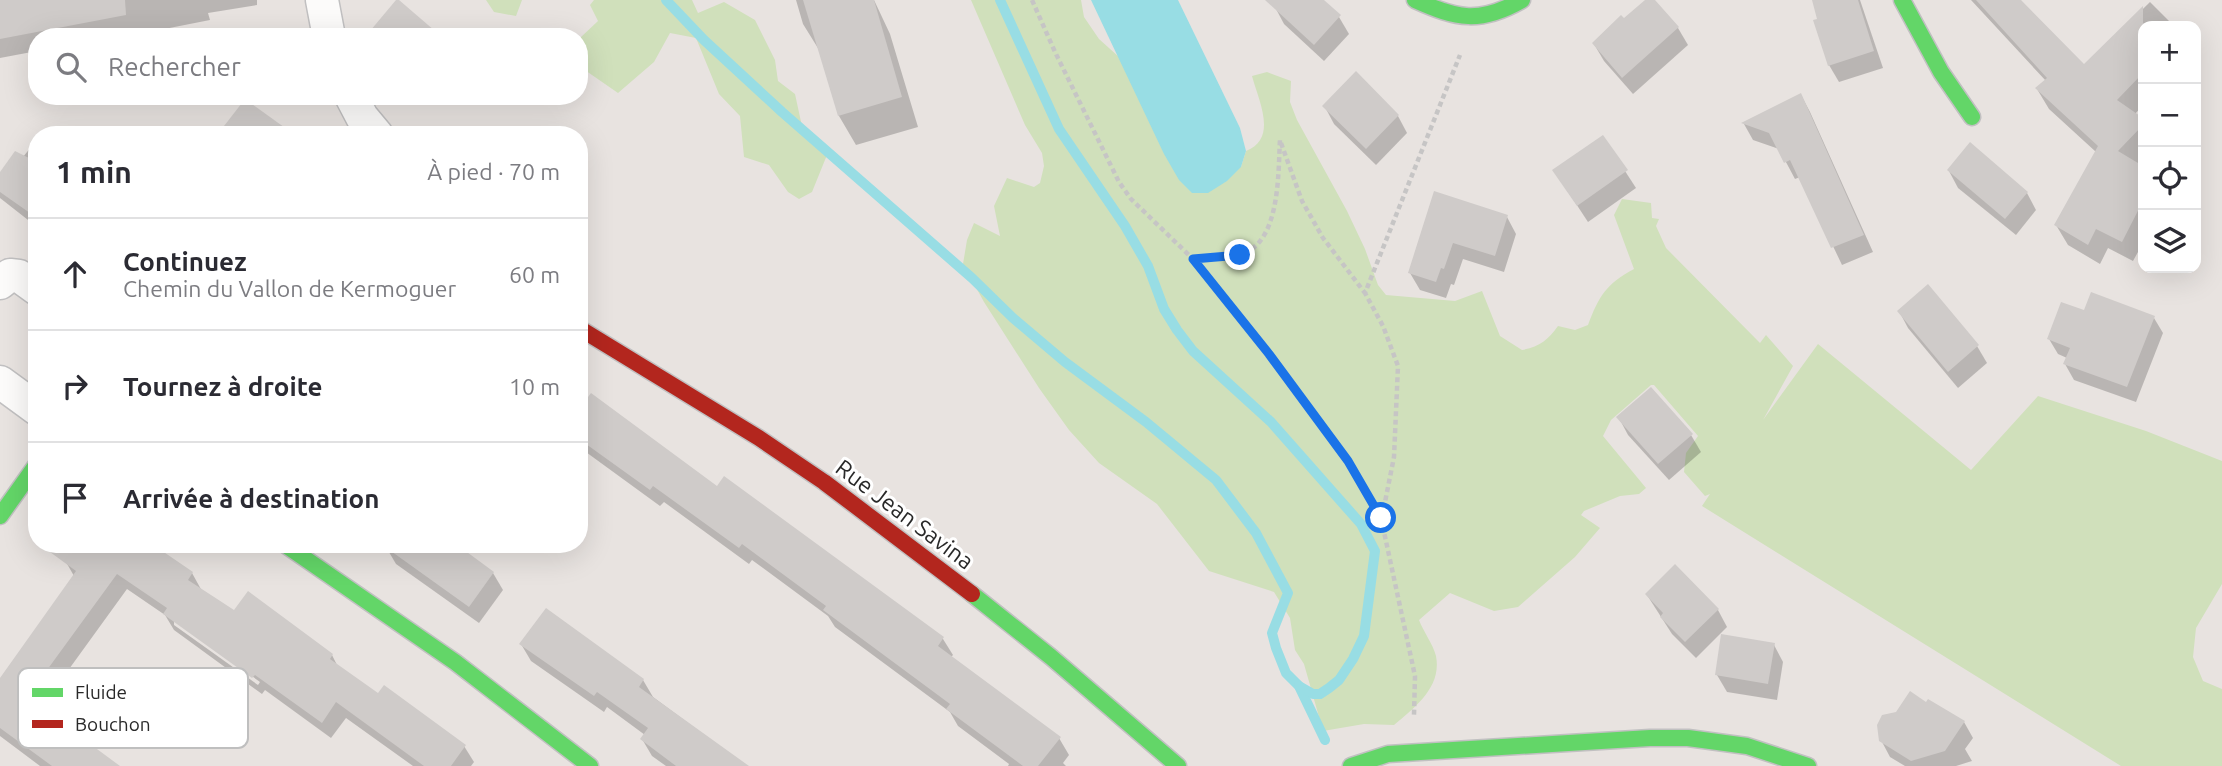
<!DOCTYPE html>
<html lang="fr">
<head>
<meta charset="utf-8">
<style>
  body { margin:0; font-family:Ubuntu,sans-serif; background:#f2f2f3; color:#2b2b33 }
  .controls { position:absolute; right:21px; top:21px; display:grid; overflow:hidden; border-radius:14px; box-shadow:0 7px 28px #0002 }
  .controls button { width:63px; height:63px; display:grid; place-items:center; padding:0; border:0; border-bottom:2px solid #e1e1e2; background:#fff; color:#2b2b33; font:35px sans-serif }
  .stop { position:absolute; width:21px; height:21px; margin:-16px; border:5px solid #1a73e8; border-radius:50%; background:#fff }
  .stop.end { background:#1a73e8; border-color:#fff; box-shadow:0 2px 7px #0008 }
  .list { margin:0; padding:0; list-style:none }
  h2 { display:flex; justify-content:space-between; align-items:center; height:91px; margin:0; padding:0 28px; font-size:30px }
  h2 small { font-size:23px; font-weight:400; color:#7c7c81 }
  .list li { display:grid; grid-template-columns:46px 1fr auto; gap:21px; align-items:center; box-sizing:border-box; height:112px; padding:0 28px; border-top:2px solid #e1e1e2 }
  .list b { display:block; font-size:26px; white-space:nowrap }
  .list p { margin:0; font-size:23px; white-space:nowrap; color:#7c7c81 }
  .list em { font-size:23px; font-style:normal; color:#7c7c81 }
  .icon { flex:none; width:38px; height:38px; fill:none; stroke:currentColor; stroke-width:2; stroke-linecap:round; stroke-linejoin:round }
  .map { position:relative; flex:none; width:2222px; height:766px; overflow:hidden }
  .search { position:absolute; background:#fff; box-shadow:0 7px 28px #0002; left:28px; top:28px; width:560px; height:77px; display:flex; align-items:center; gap:18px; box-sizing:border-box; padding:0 24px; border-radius:28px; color:#7c7c81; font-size:26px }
  .panel { position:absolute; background:#fff; box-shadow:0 7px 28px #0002; left:28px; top:126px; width:560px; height:427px; border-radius:28px }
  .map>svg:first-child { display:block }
  .green { fill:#d0e0bb }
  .water { fill:#98dde4 }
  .shadow { fill:#0003; fill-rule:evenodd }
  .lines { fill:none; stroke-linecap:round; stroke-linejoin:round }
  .stream { stroke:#98dde4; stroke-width:10 }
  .building { fill:#cfcbc9 }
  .street-casing { stroke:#c1c0c1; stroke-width:35 }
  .fast-casing { stroke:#c1c0c1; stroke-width:19 }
  .jam-casing { stroke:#c1c0c1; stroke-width:19 }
  .path { stroke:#c6c5c5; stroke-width:4.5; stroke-dasharray:5 3.5; stroke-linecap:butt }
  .street { stroke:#fcfbfa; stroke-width:32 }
  .fast { stroke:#63d668; stroke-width:16 }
  .jam { stroke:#b3261e; stroke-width:16 }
  .route { stroke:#1a73e8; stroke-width:9 }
  .labels { text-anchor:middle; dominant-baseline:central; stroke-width:6; stroke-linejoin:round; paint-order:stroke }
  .street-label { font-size:23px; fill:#292929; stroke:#fff }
  .key { fill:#fff; stroke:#bfbfbf; stroke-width:2 }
  .key-label { font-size:19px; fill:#292929 }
</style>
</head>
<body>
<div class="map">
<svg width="2222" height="766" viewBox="0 0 2222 766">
  <rect width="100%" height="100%" fill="#e8e3e0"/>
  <!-- green -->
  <g class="green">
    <polygon points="486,0 522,0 516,16 494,12"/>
    <polygon points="594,0 692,0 698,13 724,2 755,20 775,60 778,81 795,94 803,131 827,155 812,192 799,199 788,192 769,165 744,157 740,116 719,94 696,38 670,33 654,62 618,93 579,66 581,37 598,21 590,5"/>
    <path d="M 971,0 L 1081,0 L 1084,17 L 1099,39 L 1241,167 L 1246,151 C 1278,138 1259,102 1252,76 L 1267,72 L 1291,81 L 1290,102 L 1297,120 L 1347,211 L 1365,249 L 1378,285 L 1386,295 L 1455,301 L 1482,291 L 1500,336 L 1522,350 C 1539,347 1548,340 1558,326 L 1575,330 L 1588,325 C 1599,296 1606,284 1634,269 L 1614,215 L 1622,199 L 1651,203 L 1652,218 L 1659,219 L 1656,226 L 1666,248 L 1760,343 L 1766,335 L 1793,366 L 1763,420 L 1818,344 L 1971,470 L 2038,396 L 2146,431 L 2222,461 L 2222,584 L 2196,628 L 2193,657 L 2203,681 L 2222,689 L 2222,766 L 2121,766 L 1702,506 L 1710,494 L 1705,496 L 1684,472 L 1686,453 L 1698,436 L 1654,385 L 1651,385 L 1611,420 L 1603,436 L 1646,488 L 1639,494 L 1620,496 L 1584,511 L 1581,515 L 1600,528 L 1575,557 L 1518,607 L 1494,611 L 1450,593 L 1419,620 C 1423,631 1433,644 1436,656 C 1442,687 1415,707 1394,725 L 1364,724 L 1323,731 L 1304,664 L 1295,650 L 1290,618 L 1274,592 L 1209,571 L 1157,504 L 1099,463 L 1069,430 L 1039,388 L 984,302 L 963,264 L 967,240 L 974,223 L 1000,236 L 994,206 L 1007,178 L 1034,187 L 1040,183 L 1044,166 L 1042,153 L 1025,125 Z"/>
  </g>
  <!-- water -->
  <polygon class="water" points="1091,0 1178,0 1240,128 1246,151 1241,167 1227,181 1208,193 1192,193 1179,180 1164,154"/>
  <!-- shadow -->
  <g class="shadow">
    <polygon points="0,0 257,0 257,5 208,13 210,20 124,37 37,37 37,51 0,58"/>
    <polygon points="796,0 874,0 890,34 918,127 856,145 839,116 821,53 803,24"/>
    <polygon points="1282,0 1322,0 1339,17 1349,34 1324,61 1284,24 1275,7"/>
    <polygon points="1647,0 1653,0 1678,28 1688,45 1633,94 1604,61 1594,44"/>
    <polygon points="1821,0 1860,0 1883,68 1839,82 1829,65 1820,20"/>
    <polygon points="1971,0 2019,0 2084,67 2150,2 2174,26 2143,26 2143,105 2135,114 2143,120 2143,157 2137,164 2143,168 2143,243 2133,261 2108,248 2100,264 2068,245 2056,225 2096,152 2049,109 2037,89 2046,81"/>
    <polygon points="1801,95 1810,112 1873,252 1842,265 1800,177 1795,179 1779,149 1753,140 1744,124"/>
    <polygon points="1325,107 1398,116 1407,133 1376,165 1334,124"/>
    <polygon points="1603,137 1636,188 1588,222 1565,187"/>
    <polygon points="31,147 37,152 37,227 0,198 0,175 23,157"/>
    <polygon points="1949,171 2027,193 2036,210 2016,235 1958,188"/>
    <polygon points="1435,193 1507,217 1516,234 1504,272 1463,259 1454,285 1451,284 1446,298 1420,290 1410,273"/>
    <polygon points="1899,311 1977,346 1987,363 1958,388 1908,328"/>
    <polygon points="2085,312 2154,318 2163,333 2136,402 2074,380 2065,364 2067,358 2058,354 2049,339"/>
    <polygon points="579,412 718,489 943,639 953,655 951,657 1059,738 1069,755 1063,763 1066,766 1008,766 1009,764 958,726 950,712 835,627 828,616 752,560 749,564 664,502 660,506 579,447"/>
    <polygon points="1619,418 1691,435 1701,452 1669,480 1628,435"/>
    <polygon points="386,547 493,573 503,590 479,623 396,564"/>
    <path d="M 66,562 L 192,573 L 202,591 L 235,613 L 332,655 L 338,667 L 379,695 L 464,746 L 474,762 L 471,766 L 413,766 L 346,718 L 331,738 L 265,690 L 262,694 L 174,630 L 165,615 L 127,589 L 51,694 L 60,709 L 53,718 L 117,766 L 40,766 L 0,736 L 0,679 L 74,576 ZM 174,620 L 260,682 L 258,685 L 174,625 Z"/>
    <polygon points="1675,567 1718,610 1727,627 1696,658 1672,634 1647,595"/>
    <polygon points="521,644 643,680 653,697 746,766 666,766 652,756 642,739 645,735 607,707 604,712 531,661"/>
    <polygon points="1774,645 1783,662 1777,700 1727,692 1717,675"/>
    <polygon points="1927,705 1964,722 1973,738 1965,749 1972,761 1956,766 1905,766 1890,757 1881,740"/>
  </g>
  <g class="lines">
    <!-- stream -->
    <g class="stream">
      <polyline points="666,0 704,40 782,112 972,278 1013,318 1065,362 1146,422 1216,480 1256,533 1288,593 1272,633 1276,648 1286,673 1299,686 1325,740"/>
      <polyline points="1000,0 1059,129 1125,226 1148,266 1164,309 1177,330 1193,351 1271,422 1361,524 1375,551 1364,636 1353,659 1339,680 1329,688 1320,694 1313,694 1299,686"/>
    </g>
  </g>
  <!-- building -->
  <g class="building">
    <polygon points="0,0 125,0 126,15 0,39"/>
    <polygon points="396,0 399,0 442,37 365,37"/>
    <polygon points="803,0 874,0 902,97 838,116"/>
    <polygon points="1265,0 1324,0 1341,15 1314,45"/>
    <polygon points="1645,0 1655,0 1679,27 1622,78 1592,43 1621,15 1624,18"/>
    <polygon points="1812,0 1858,0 1874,51 1828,66 1813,20 1817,19"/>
    <polygon points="1976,0 2021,0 2084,64 2143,6 2143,73 2117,100 2143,118 2143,125 2118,151 2143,166 2143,201 2122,242 2096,229 2088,245 2054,225 2098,146 2035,88 2047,78"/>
    <polygon points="1356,71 1399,115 1366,149 1322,106"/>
    <polygon points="1801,93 1864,235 1831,248 1790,160 1784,163 1769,133 1741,123"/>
    <polygon points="245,99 295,135 217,135"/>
    <polygon points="1603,135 1628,170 1577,206 1552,170"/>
    <polygon points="1970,142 2028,192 2005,219 1947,170"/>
    <polygon points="15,151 37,162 37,218 0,192 0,172"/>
    <polygon points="1434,191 1508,215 1495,256 1453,243 1444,269 1441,268 1436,282 1408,273"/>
    <polygon points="1928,284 1979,345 1948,372 1897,311"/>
    <polygon points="2091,292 2155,316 2127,387 2063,364 2070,348 2047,339 2061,302 2084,310"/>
    <polygon points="1651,387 1693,434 1658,464 1616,417"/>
    <polygon points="591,393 717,486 724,476 944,637 938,646 1061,737 1038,766 1023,766 946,709 950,704 823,610 826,606 742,544 739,548 653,486 650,490 579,439 579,409"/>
    <polygon points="39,544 152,544 193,572 188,580 234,610 248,591 333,654 330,659 378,693 384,685 466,745 451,766 424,766 336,702 322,723 255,675 252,678 163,614 167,608 117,574 39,681 52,691 40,707 120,766 52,766 0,728 0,678 76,571"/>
    <polygon points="381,544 456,544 494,572 469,607"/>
    <polygon points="1675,564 1719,609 1685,642 1660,617 1663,613 1645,594"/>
    <polygon points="546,608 644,679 639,687 749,766 676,766 640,739 648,728 597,692 594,696 519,644"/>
    <polygon points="1721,634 1775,643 1768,684 1715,675"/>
    <polygon points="1910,691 1926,702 1928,699 1965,721 1945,751 1911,761 1879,741 1877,725 1882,715 1896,712"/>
  </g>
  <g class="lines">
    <!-- street casing -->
    <g class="street-casing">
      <g id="street">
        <polyline points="322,0 329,37"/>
        <polyline points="351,96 362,117 377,135"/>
        <polyline points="0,283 10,275 19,276 37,289"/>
        <polyline points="0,382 37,409"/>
      </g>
    </g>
    <!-- fast casing -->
    <g class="fast-casing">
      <g id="fast">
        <path d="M 1415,0 C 1457,19 1480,24 1522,0"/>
        <polyline points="1902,0 1941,72 1972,117"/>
        <polyline points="0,516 37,464"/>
        <polyline points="284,544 455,662 590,766"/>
        <polyline points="972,594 1051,657 1178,766"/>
        <polyline points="1351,766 1388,754 1650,738 1688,738 1747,746 1808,766"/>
      </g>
    </g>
    <!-- jam casing -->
    <g class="jam-casing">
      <polyline id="jam" points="579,328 759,438 824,482 972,594"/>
    </g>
    <!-- path -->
    <g class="path">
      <polyline points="1032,0 1055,52 1119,182 1131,199 1193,259 1269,354 1347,461 1381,518 1415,676 1414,715"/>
      <polyline points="1281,143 1302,201 1323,238 1365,293"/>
      <path d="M 1194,259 C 1208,257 1224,258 1238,255 C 1281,246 1278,173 1280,139"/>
      <polyline points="1382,517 1394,457 1398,366 1383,326 1365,293 1460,55"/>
    </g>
    <!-- street -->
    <use href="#street" class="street"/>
    <!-- fast -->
    <use href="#fast" class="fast"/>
    <!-- jam -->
    <use href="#jam" class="jam"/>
  </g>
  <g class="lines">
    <!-- route -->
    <polyline class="route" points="1240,255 1193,259 1269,354 1348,461 1381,518"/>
  </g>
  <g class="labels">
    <!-- street labels -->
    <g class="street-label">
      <text transform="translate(905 514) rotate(37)">Rue Jean Savina</text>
    </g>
  </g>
  <!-- legend -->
  <rect x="18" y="668" width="230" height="80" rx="10" class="key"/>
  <rect x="32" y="688" width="31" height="9" fill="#63d668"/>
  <rect x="32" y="720" width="31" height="8" fill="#b3261e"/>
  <g class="key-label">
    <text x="75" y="699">Fluide</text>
    <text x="75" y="731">Bouchon</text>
  </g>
</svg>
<div class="controls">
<button>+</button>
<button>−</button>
<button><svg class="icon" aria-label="locate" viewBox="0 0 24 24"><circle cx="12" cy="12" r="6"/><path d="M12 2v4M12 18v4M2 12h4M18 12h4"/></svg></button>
<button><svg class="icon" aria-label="layers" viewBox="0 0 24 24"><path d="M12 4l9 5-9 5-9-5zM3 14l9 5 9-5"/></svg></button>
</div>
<div class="stop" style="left:1381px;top:518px"></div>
<div class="stop end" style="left:1240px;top:255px"></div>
<div class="search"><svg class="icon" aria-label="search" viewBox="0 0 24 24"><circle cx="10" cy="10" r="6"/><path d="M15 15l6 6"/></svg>Rechercher</div>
<section class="panel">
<h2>1 min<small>À pied · 70 m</small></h2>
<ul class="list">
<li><svg class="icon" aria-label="ahead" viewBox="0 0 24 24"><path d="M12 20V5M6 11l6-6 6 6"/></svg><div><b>Continuez</b><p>Chemin du Vallon de Kermoguer</p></div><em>60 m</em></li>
<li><svg class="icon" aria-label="right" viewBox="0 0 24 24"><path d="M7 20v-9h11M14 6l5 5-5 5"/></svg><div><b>Tournez à droite</b></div><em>10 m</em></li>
<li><svg class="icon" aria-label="arrive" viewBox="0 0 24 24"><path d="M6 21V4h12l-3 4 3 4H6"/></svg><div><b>Arrivée à destination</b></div></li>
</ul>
</section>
</div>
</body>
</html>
